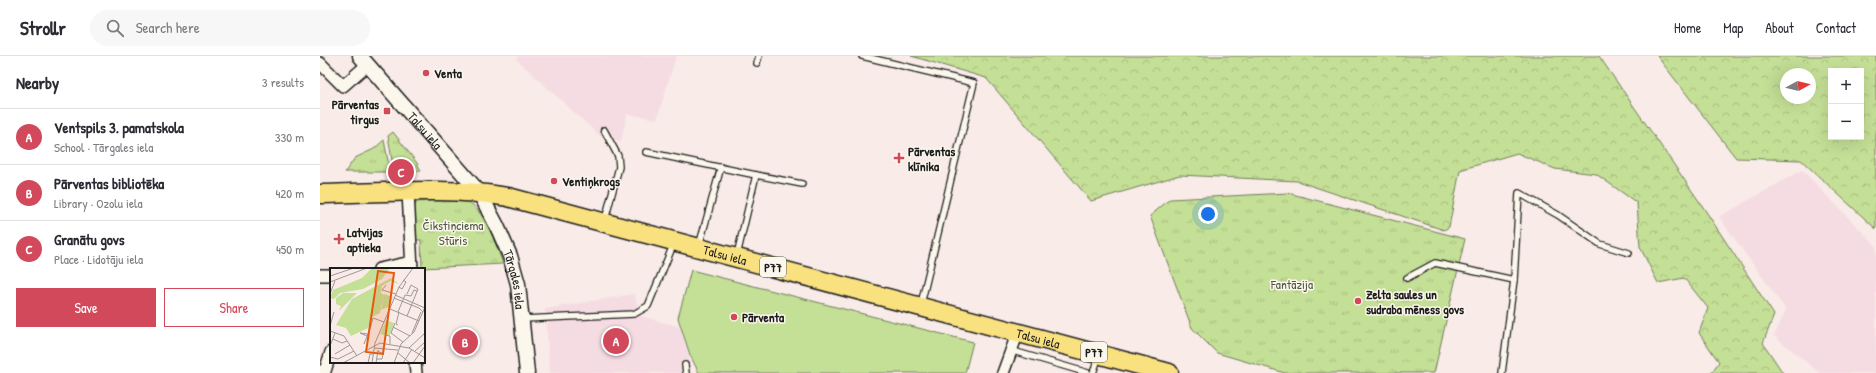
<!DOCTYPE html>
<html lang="en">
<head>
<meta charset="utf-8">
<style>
  body { margin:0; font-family:"Patrick Hand",sans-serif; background:#f7f7f7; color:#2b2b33 }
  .controls { position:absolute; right:12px; top:12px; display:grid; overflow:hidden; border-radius:0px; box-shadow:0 4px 16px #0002 }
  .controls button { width:36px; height:36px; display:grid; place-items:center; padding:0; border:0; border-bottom:1px solid #e1e1e2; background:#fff; color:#2b2b33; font:20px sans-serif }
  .compass { position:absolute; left:1460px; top:12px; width:36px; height:36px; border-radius:50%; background:#fff; box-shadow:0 4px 16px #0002; rotate:82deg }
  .you { position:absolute; left:888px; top:158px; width:14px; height:14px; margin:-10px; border:3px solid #fff; border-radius:50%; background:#1a73e8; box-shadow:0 0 0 6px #1a73e833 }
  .badge { display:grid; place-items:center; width:26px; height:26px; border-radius:50%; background:#d1495b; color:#fff; font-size:13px; font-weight:700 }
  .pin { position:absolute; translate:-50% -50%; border:2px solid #fff; box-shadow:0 1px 4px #0006 }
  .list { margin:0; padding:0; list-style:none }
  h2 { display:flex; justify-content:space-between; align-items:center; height:52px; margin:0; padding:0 16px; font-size:17px }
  h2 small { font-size:13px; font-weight:400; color:#7c7c81 }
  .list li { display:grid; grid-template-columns:26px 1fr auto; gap:12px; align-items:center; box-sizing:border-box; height:56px; padding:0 16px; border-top:1px solid #e1e1e2 }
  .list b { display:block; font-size:15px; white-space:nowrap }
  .list p { margin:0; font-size:13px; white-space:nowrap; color:#7c7c81 }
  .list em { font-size:13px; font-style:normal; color:#7c7c81 }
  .actions { display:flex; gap:8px; padding:12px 16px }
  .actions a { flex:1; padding:9px 0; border:1px solid #d1495b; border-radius:0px; text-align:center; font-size:14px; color:#d1495b }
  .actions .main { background:#d1495b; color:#fff }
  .icon { flex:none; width:22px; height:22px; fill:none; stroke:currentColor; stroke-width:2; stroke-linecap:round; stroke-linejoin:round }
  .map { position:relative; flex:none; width:1556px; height:317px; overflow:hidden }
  header { display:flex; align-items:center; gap:24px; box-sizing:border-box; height:56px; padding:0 20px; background:#fff; border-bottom:1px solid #e1e1e2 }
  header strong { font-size:19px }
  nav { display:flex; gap:22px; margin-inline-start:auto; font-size:14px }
  .search { width:280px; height:36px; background:#f7f7f7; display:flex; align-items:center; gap:10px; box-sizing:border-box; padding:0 14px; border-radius:22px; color:#7c7c81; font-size:15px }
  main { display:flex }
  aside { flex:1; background:#fff }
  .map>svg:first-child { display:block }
  .built { fill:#f5dce3 }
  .grass { fill:url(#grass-tufts); stroke:#707e59 }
  .forest { fill:url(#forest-crowns); stroke:#707e59; fill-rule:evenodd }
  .garden { fill:#c4df96; stroke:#707e59 }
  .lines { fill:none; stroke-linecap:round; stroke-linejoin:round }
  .service-casing { stroke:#1c1c1c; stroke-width:8 }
  .minor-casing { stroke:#1c1c1c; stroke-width:14 }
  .tertiary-casing { stroke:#1c1c1c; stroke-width:17 }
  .primary-casing { stroke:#1c1c1c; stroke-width:21 }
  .service { stroke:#fbf7ec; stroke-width:5.5 }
  .minor { stroke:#fbf7ec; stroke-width:11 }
  .tertiary { stroke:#fbf7ec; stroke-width:14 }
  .primary { stroke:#fae180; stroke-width:18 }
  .poi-dot { fill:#d1495b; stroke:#fbf7ec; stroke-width:1.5 }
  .labels { text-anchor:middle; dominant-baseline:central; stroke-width:3; stroke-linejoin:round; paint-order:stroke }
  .shield { fill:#fbf7ec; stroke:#5f5e5a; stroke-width:1 }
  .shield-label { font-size:12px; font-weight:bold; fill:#1c1c1c }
  .poi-label { font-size:13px; font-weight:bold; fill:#1c1c1c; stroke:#fbf7ec; text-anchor:start }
  .street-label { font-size:13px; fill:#1c1c1c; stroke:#fbf7ec }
  .park-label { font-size:13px; fill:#4e5641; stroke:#fbf7ec }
  .inset-road { fill:none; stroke:#a09896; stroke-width:1 }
  .view { fill:#e8590c; fill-opacity:0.15; stroke:#e8590c; stroke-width:2 }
  .inset-edge { fill:none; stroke:#1c1c1c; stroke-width:2 }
</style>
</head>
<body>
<header>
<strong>Strollr</strong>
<div class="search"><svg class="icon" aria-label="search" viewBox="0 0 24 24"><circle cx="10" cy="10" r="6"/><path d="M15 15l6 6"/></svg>Search here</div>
<nav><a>Home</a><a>Map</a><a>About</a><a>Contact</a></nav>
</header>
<main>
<aside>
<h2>Nearby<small>3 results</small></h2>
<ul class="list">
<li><span class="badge">A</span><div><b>Ventspils 3. pamatskola</b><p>School · Tārgales iela</p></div><em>330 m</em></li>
<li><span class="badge">B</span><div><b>Pārventas bibliotēka</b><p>Library · Ozolu iela</p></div><em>420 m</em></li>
<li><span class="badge">C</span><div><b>Granātu govs</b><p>Place · Lidotāju iela</p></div><em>450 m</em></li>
</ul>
<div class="actions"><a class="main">Save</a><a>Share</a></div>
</aside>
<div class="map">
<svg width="1556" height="317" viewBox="0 0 1556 317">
  <defs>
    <pattern id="grass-tufts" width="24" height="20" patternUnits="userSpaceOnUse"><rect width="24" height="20" fill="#c4df96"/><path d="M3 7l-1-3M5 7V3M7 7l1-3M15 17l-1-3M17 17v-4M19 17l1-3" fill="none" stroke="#a8bf81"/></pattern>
    <pattern id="forest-crowns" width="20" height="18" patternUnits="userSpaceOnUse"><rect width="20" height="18" fill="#c4df96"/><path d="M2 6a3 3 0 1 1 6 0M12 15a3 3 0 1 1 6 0" fill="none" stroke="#a8bf81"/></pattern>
  </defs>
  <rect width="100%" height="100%" fill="#f8ebe8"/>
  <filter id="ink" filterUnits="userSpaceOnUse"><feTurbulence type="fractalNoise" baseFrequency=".025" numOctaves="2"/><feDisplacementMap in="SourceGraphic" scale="8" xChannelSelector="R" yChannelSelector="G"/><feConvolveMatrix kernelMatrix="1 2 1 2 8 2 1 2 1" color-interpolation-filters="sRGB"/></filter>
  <g filter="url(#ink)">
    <!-- built -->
    <g class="built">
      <polygon points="199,0 356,0 337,63 307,58 301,85 280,80 196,3"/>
      <polygon points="1482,114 1556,190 1556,317 1500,317 1454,280 1466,254 1399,161"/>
      <polygon points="314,238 321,260 360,271 369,300 371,317 230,317 225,253"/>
    </g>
    <!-- grass -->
    <g class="grass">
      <polygon points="73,76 97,107 101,115 74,116 68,80"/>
      <polygon points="64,84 70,116 25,116 35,102 54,93"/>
      <polygon points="968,137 1145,183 1114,317 965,317 897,297 872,272 830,160 850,143"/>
      <path d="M 104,143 C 115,143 129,141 141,143 C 163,147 176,189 183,208 L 102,212 L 101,184 L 96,184 L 94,151 L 97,146 Z"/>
    </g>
    <!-- forest -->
    <g class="forest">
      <polygon points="591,0 1279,0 1381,148 1454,259 1443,287 1463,317 1391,317 1399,306 1379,277 1388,252 1364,222 1338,227 1320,191 1317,147 1276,118 1235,113 1197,97 1140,114 1129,171 1124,174 977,125 860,119 771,145 666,22"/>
      <path d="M 1337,0 L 1556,0 L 1556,173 L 1481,104 L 1416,102 ZM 1511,15 L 1541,15 L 1541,81 L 1511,81 ZM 1466,18 L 1490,18 L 1490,42 L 1466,42 Z"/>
    </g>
    <!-- garden -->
    <polygon class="garden" points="371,214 653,286 645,317 379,317 370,299 358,262"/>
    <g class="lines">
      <!-- service casing -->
      <g class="service-casing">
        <g id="service">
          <polyline points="542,0 654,27 601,248"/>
          <polyline points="437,7 439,0"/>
          <polyline points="284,74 298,100 299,111 285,164"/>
          <polyline points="326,96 436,119"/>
          <polyline points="379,190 401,111"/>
          <polyline points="417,199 436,119 482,128"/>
          <polyline points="1087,222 1115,207 1194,224"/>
          <polyline points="203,263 314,258 328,250 354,187"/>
          <polyline points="693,295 768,317"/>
          <polyline points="365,309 366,317"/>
          <polyline points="773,317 779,300"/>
          <polyline points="1182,317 1194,224 1199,137 1238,159 1280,188 1309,197"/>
        </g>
      </g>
      <!-- minor casing -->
      <g class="minor-casing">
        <g id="minor">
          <polyline points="0,7 23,30 48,8"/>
          <polyline points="88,136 92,213"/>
          <polyline points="59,213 91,206"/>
          <polyline points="0,219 11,219"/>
          <polyline points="95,306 96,317"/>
          <polyline points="0,315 5,315 11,296"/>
          <polyline points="683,317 698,276"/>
        </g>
      </g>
      <!-- tertiary casing -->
      <g class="tertiary-casing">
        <g id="tertiary">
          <path id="s1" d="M 40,0 L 159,136 L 177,170 L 190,200 L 198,228 L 207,317"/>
        </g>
      </g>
      <!-- primary casing -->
      <g class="primary-casing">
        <g id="primary">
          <path id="s2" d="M 0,138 C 62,137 127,130 188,141 L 849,317"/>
        </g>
      </g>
      <!-- service -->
      <use href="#service" class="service"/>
      <!-- minor -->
      <use href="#minor" class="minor"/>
      <!-- tertiary -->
      <use href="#tertiary" class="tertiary"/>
      <!-- primary -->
      <use href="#primary" class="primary"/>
    </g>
  </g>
  <!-- markers -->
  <g class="poi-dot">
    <circle cx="106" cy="17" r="4"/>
    <rect x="63" y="51" width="8" height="8" rx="2"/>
    <path d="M577 96h4v4h4v4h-4v4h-4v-4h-4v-4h4z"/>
    <circle cx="234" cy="125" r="4"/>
    <path d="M17 177h4v4h4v4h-4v4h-4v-4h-4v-4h4z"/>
    <circle cx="1038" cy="245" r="4"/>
    <circle cx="414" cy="261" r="4"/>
  </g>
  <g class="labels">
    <!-- shield labels -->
    <g class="shield">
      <rect x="440" y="201" width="26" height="20" rx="3"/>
      <rect x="761" y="286" width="26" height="20" rx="3"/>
    </g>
    <g class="shield-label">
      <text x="453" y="211">P77</text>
      <text x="774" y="296">P77</text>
    </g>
    <!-- poi labels -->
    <g class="poi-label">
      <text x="114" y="17">Venta</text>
      <text x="59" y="48" text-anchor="end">Pārventas<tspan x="59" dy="15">tirgus</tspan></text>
      <text x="588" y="95">Pārventas<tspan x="588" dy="15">klīnika</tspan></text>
      <text x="242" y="125">Ventiņkrogs</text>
      <text x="27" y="176">Latvijas<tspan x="27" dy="15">aptieka</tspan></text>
      <text x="1046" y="238">Zelta saules un<tspan x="1046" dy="15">sudraba mēness govs</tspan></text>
      <text x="422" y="261">Pārventa</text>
    </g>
    <!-- street labels -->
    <g class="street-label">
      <text stroke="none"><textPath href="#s1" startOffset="99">Talsu iela</textPath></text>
      <text stroke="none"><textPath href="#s2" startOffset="413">Talsu iela</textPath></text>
      <text stroke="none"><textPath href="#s1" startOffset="276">Tārgales iela</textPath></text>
      <text stroke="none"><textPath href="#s2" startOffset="737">Talsu iela</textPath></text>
    </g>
    <!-- park labels -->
    <g class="park-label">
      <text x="133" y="169">Čikstiņciema<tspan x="133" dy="15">Stūris</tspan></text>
      <text x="972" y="228">Fantāzija</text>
    </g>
  </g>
  <!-- overview -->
  <g transform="translate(10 212)">
    <rect width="95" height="95" fill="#f8ebe8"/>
    <path d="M 54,26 L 63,29 L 58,39 L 51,42 Z" fill="#c4df96"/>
    <path d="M 42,0 L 60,0 L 52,11 L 33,21 L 10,25 L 4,31 L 0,30 L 3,22 L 32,10 ZM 61,10 L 69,16 L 60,13 L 52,18 L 51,25 L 54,27 L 50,45 L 42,49 L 38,60 L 21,68 L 16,60 L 6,57 L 22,31 ZM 13,25 L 27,25 L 9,43 L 11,38 L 6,36 L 6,30 Z" fill="#c4df96"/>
    <path d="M 56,52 L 64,55 L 60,67 L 53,67 L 50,66 Z" fill="#c4df96"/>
    <path class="inset-road" d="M 0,8 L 24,0M 0,14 L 37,0M 56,17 L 52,22 L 66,26M 69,19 L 72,21 L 76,14 L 73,12M 0,26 L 5,13M 77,26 L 81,17 L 88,21 L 77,48M 65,27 L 95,40M 64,30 L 89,40 L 93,44M 60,41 L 89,53M 68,44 L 75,27 L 81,28 L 84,22 L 87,23M 65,55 L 61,65 L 73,74M 68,57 L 66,56 L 69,44M 0,58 L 4,44M 63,59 L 80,68M 40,61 L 43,50 L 54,54M 0,63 L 14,68 L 27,88M 82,65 L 91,44M 55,67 L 60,68 L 60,76M 3,71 L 12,75 L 17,73M 34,76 L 38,66 L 30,65 L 37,68M 0,78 L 5,65M 44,80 L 68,82M 79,80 L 95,65M 85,83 L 95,74M 68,85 L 80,95M 5,86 L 20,77M 0,89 L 8,91 L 24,83M 47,91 L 52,91 L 53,86 L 48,83M 13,95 L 50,75 L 79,80 L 95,90M 38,95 L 40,86 L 43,86M 42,95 L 45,75 L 69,19 L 83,0M 46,95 L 48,82M 64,95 L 71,76 L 84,64 L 95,39M 73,95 L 82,81M 83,95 L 95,78"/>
    <path class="view" d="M 48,3 L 64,5 L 53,86 L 36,84 Z"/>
    <rect width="95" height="95" class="inset-edge"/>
  </g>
</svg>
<div class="controls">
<button>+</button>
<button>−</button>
</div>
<svg class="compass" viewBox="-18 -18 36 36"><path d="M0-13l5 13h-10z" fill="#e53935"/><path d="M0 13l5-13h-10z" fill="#7c7c81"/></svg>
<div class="you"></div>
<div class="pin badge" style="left:296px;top:285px">A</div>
<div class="pin badge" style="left:145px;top:286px">B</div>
<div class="pin badge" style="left:81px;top:116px">C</div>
</div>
</main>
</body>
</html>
